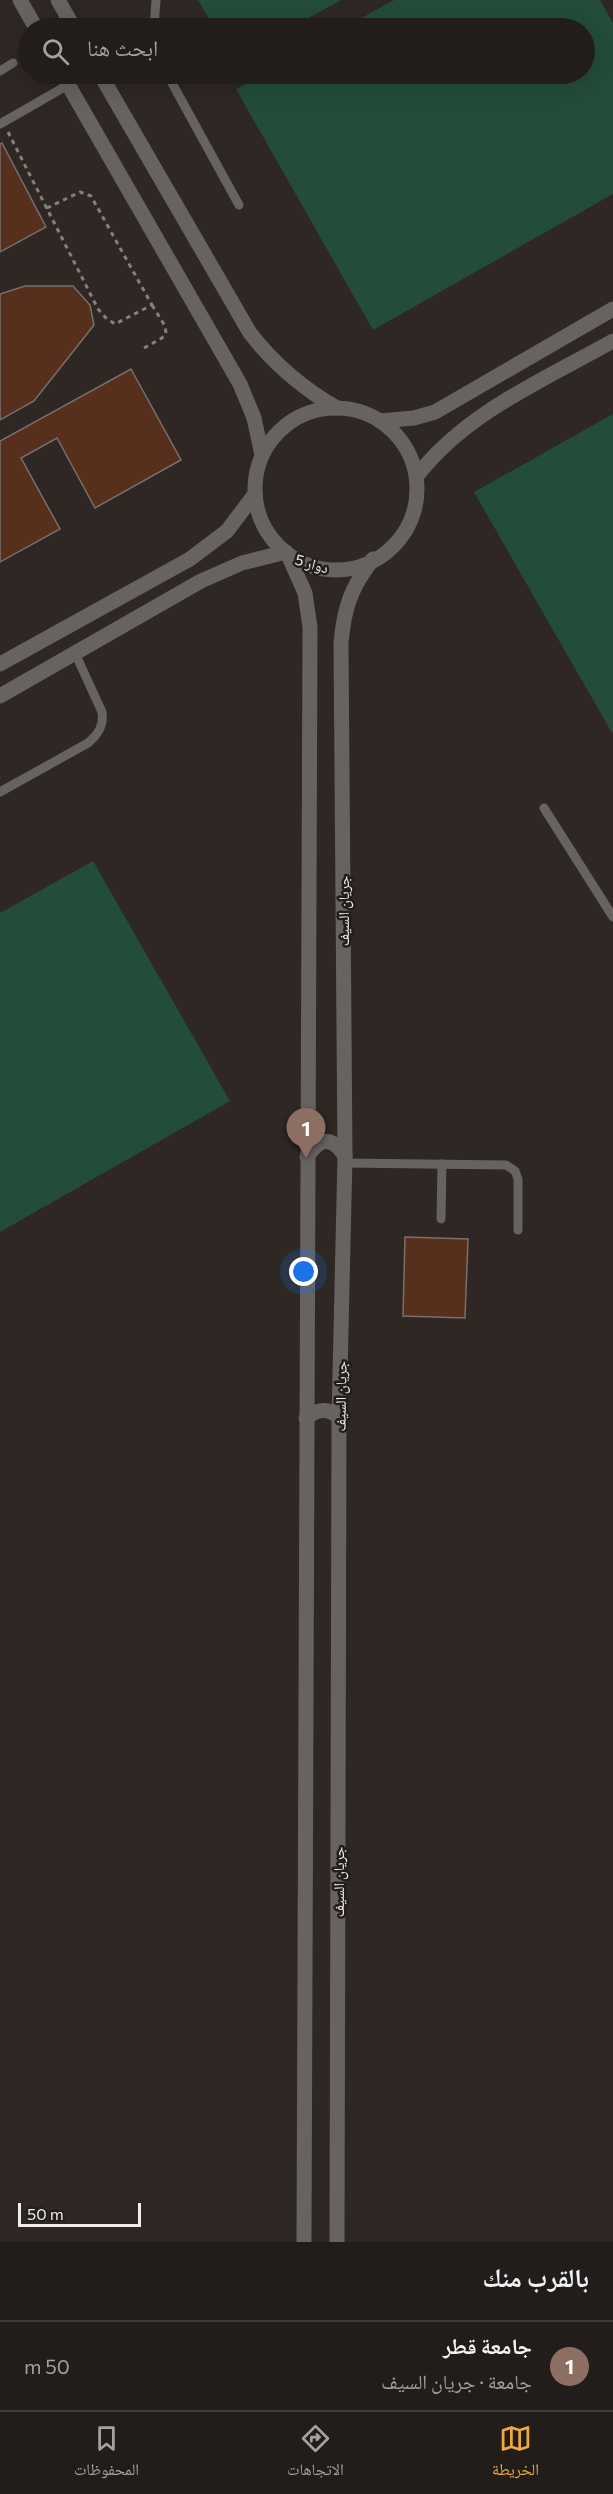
<!DOCTYPE html>
<html lang="ar">
<head>
<meta charset="utf-8">
<style>
  body { margin:0; font-family:Commissioner,"Noto Naskh Arabic",sans-serif; background:#2a2623; color:#f1f3f6; direction:rtl }
  .scale { position:absolute; left:18px; bottom:15px; width:123px; box-sizing:border-box; padding-left:6px; border:3px solid #f0ece9; border-top:0; font-size:16px; line-height:21px; white-space:nowrap; color:#f0ece9; -webkit-text-stroke:4px #241e1a; paint-order:stroke }
  .you { position:absolute; left:304px; top:1272px; width:21px; height:21px; margin:-15px; border:4px solid #fff; border-radius:50%; background:#1a73e8; box-shadow:0 0 0 9px #1a73e833 }
  .badge { display:grid; place-items:center; width:39px; height:39px; border-radius:50%; background:#efa73e; color:#fff; font-size:20px; font-weight:700 }
  .pin { position:absolute; translate:-50% -50px; filter:drop-shadow(0 2px 3px #0008) }
  .pin::after { content:''; position:absolute; top:32px; width:21px; height:18px; background:inherit; clip-path:polygon(0 0,100% 0,50% 100%) }
  .list { margin:0; padding:0; list-style:none }
  h2 { display:flex; justify-content:space-between; align-items:center; height:78px; margin:0; padding:0 24px; font-size:26px }
  h2 small { font-size:20px; font-weight:400; color:#a2a2a2 }
  .list li { display:grid; grid-template-columns:39px 1fr auto; gap:18px; align-items:center; box-sizing:border-box; height:90px; padding:0 24px; border-top:2px solid #3f3b39 }
  .list b { display:block; font-size:22px; white-space:nowrap }
  .list p { margin:0; font-size:20px; white-space:nowrap; color:#a2a2a2 }
  .list em { font-size:20px; font-style:normal; color:#a2a2a2 }
  .icon { flex:none; width:33px; height:33px; fill:none; stroke:currentColor; stroke-width:2; stroke-linecap:round; stroke-linejoin:round }
  .map { position:relative; flex:none; width:613px; height:2242px; overflow:hidden; direction:ltr }
  .search { position:absolute; background:#221d1a; box-shadow:0 6px 24px #0002; left:18px; right:18px; top:18px; height:66px; display:flex; align-items:center; gap:15px; box-sizing:border-box; padding:0 21px; border-radius:33px; color:#a2a2a2; font-size:22px }
  .sheet { height:168px; background:#221d1a }
  nav { display:flex; justify-content:space-around; align-items:center; box-sizing:border-box; height:84px; border-top:2px solid #3f3b39; background:#221d1a; font-size:16px; color:#a2a2a2 }
  nav a { display:grid; justify-items:center; gap:3px }
  nav .on { color:#efa73e }
  .map>svg:first-child { display:block }
  .green { fill:#234c39 }
  .building { fill:#56301c; stroke:#79706c; stroke-width:1.5 }
  .lines { fill:none; stroke-linecap:round; stroke-linejoin:round }
  .path { stroke:#86807d; stroke-width:3; stroke-dasharray:4.5 4.5; stroke-linecap:butt }
  .service { stroke:#676361; stroke-width:9 }
  .minor { stroke:#676361; stroke-width:15 }
  .labels { text-anchor:middle; dominant-baseline:central; stroke-width:5; stroke-linejoin:round; paint-order:stroke }
  .street-label { font-size:15px; fill:#f0ece9; stroke:#241e1a }
</style>
</head>
<body>
<div class="map">
<svg width="613" height="2242" viewBox="0 0 613 2242">
  <rect width="100%" height="100%" fill="#2e2723"/>
  <!-- green -->
  <g class="green">
    <polygon points="198,0 341,0 291,28 214,28"/>
    <polygon points="394,0 600,0 613,23 613,194 373,330 236,89 263,74 584,74 584,28 343,28"/>
    <polygon points="613,414 613,732 612,733 474,492"/>
    <polygon points="93,861 230,1101 0,1232 0,913"/>
  </g>
  <!-- building -->
  <g class="building">
    <polygon points="2,143 46,227 0,252 0,144"/>
    <polygon points="25,286 73,286 90,305 94,325 34,401 0,420 0,294"/>
    <polygon points="131,369 181,460 95,508 57,438 21,458 60,529 0,562 0,441"/>
    <polygon points="405,1237 468,1239 465,1318 403,1316"/>
  </g>
  <g class="lines">
    <!-- path -->
    <g class="path">
      <polyline points="8,132 98,309 106,318 115,324 152,305 91,196 80,192 47,208"/>
      <polyline points="144,348 162,338 166,333 165,326 152,305"/>
    </g>
    <!-- service -->
    <g class="service">
      <polyline points="154,28 156,0"/>
      <polyline points="0,71 13,63"/>
      <polyline points="167,74 239,205"/>
      <polyline points="0,124 68,85"/>
      <path d="M 0,792 L 88,743 C 99,734 104,725 102,712 L 75,653"/>
      <polyline points="544,808 613,917"/>
      <polyline points="345,1163 506,1165 515,1171 518,1179 518,1230"/>
      <polyline points="441,1219 442,1164"/>
    </g>
    <!-- minor -->
    <g class="minor">
      <polyline points="20,0 36,28"/>
      <polyline points="58,0 74,28"/>
      <polyline points="62,74 240,384 254,418 262,455"/>
      <path d="M 100,74 L 250,333 C 275,365 302,388 337,408"/>
      <circle cx="336" cy="489" r="81"/>
      <polyline points="380,421 414,418 435,412 613,309"/>
      <path d="M 417,476 C 465,413 545,379 613,341"/>
      <polyline points="289,557 305,593 310,627 304,2242"/>
      <polyline points="0,664 190,559 227,531 255,494"/>
      <polyline points="0,696 201,581 242,563 286,552"/>
      <path d="M 307,1157 C 320,1137 332,1136 345,1156"/>
      <path d="M 306,1418 C 317,1409 329,1407 339,1418"/>
      <path d="M 337,2242 L 339,1418 L 345,1156 L 341,643 C 344,608 351,587 373,559"/>
    </g>
  </g>
  <g class="labels">
    <!-- street labels -->
    <g class="street-label">
      <text transform="translate(312 563) rotate(16)">دوار 5</text>
      <text transform="translate(343 911) rotate(-90)">جريان السيف</text>
      <text transform="translate(340 1396) rotate(-89)">جريان السيف</text>
      <text transform="translate(338 1882) rotate(-90)">جريان السيف</text>
    </g>
  </g>
</svg>
<div class="scale">50 m</div>
<div class="you"></div>
<div class="pin badge" style="left:306px;top:1158px;background:#8d6e63">1</div>
<div class="search"><svg class="icon" aria-label="search" viewBox="0 0 24 24"><circle cx="10" cy="10" r="6"/><path d="M15 15l6 6"/></svg>ابحث هنا</div>
</div>
<section class="sheet">
<h2>بالقرب منك<small></small></h2>
<ul class="list">
<li><span class="badge" style="background:#8d6e63">1</span><div><b>جامعة قطر</b><p>جامعة · جريان السيف</p></div><em>50 m</em></li>
</ul>
</section>
<nav>
<a class="on"><svg class="icon" aria-label="map" viewBox="0 0 24 24"><path d="M3 6l6-2 6 2 6-2v14l-6 2-6-2-6 2zM9 4v14M15 6v14"/></svg>الخريطة</a>
<a><svg class="icon" aria-label="directions" viewBox="0 0 24 24"><path d="M12 3l9 9-9 9-9-9zM9 14v-3h6M13 9l2 2-2 2"/></svg>الاتجاهات</a>
<a><svg class="icon" aria-label="saved" viewBox="0 0 24 24"><path d="M7 4h10v16l-5-4-5 4z"/></svg>المحفوظات</a>
</nav>
</body>
</html>
